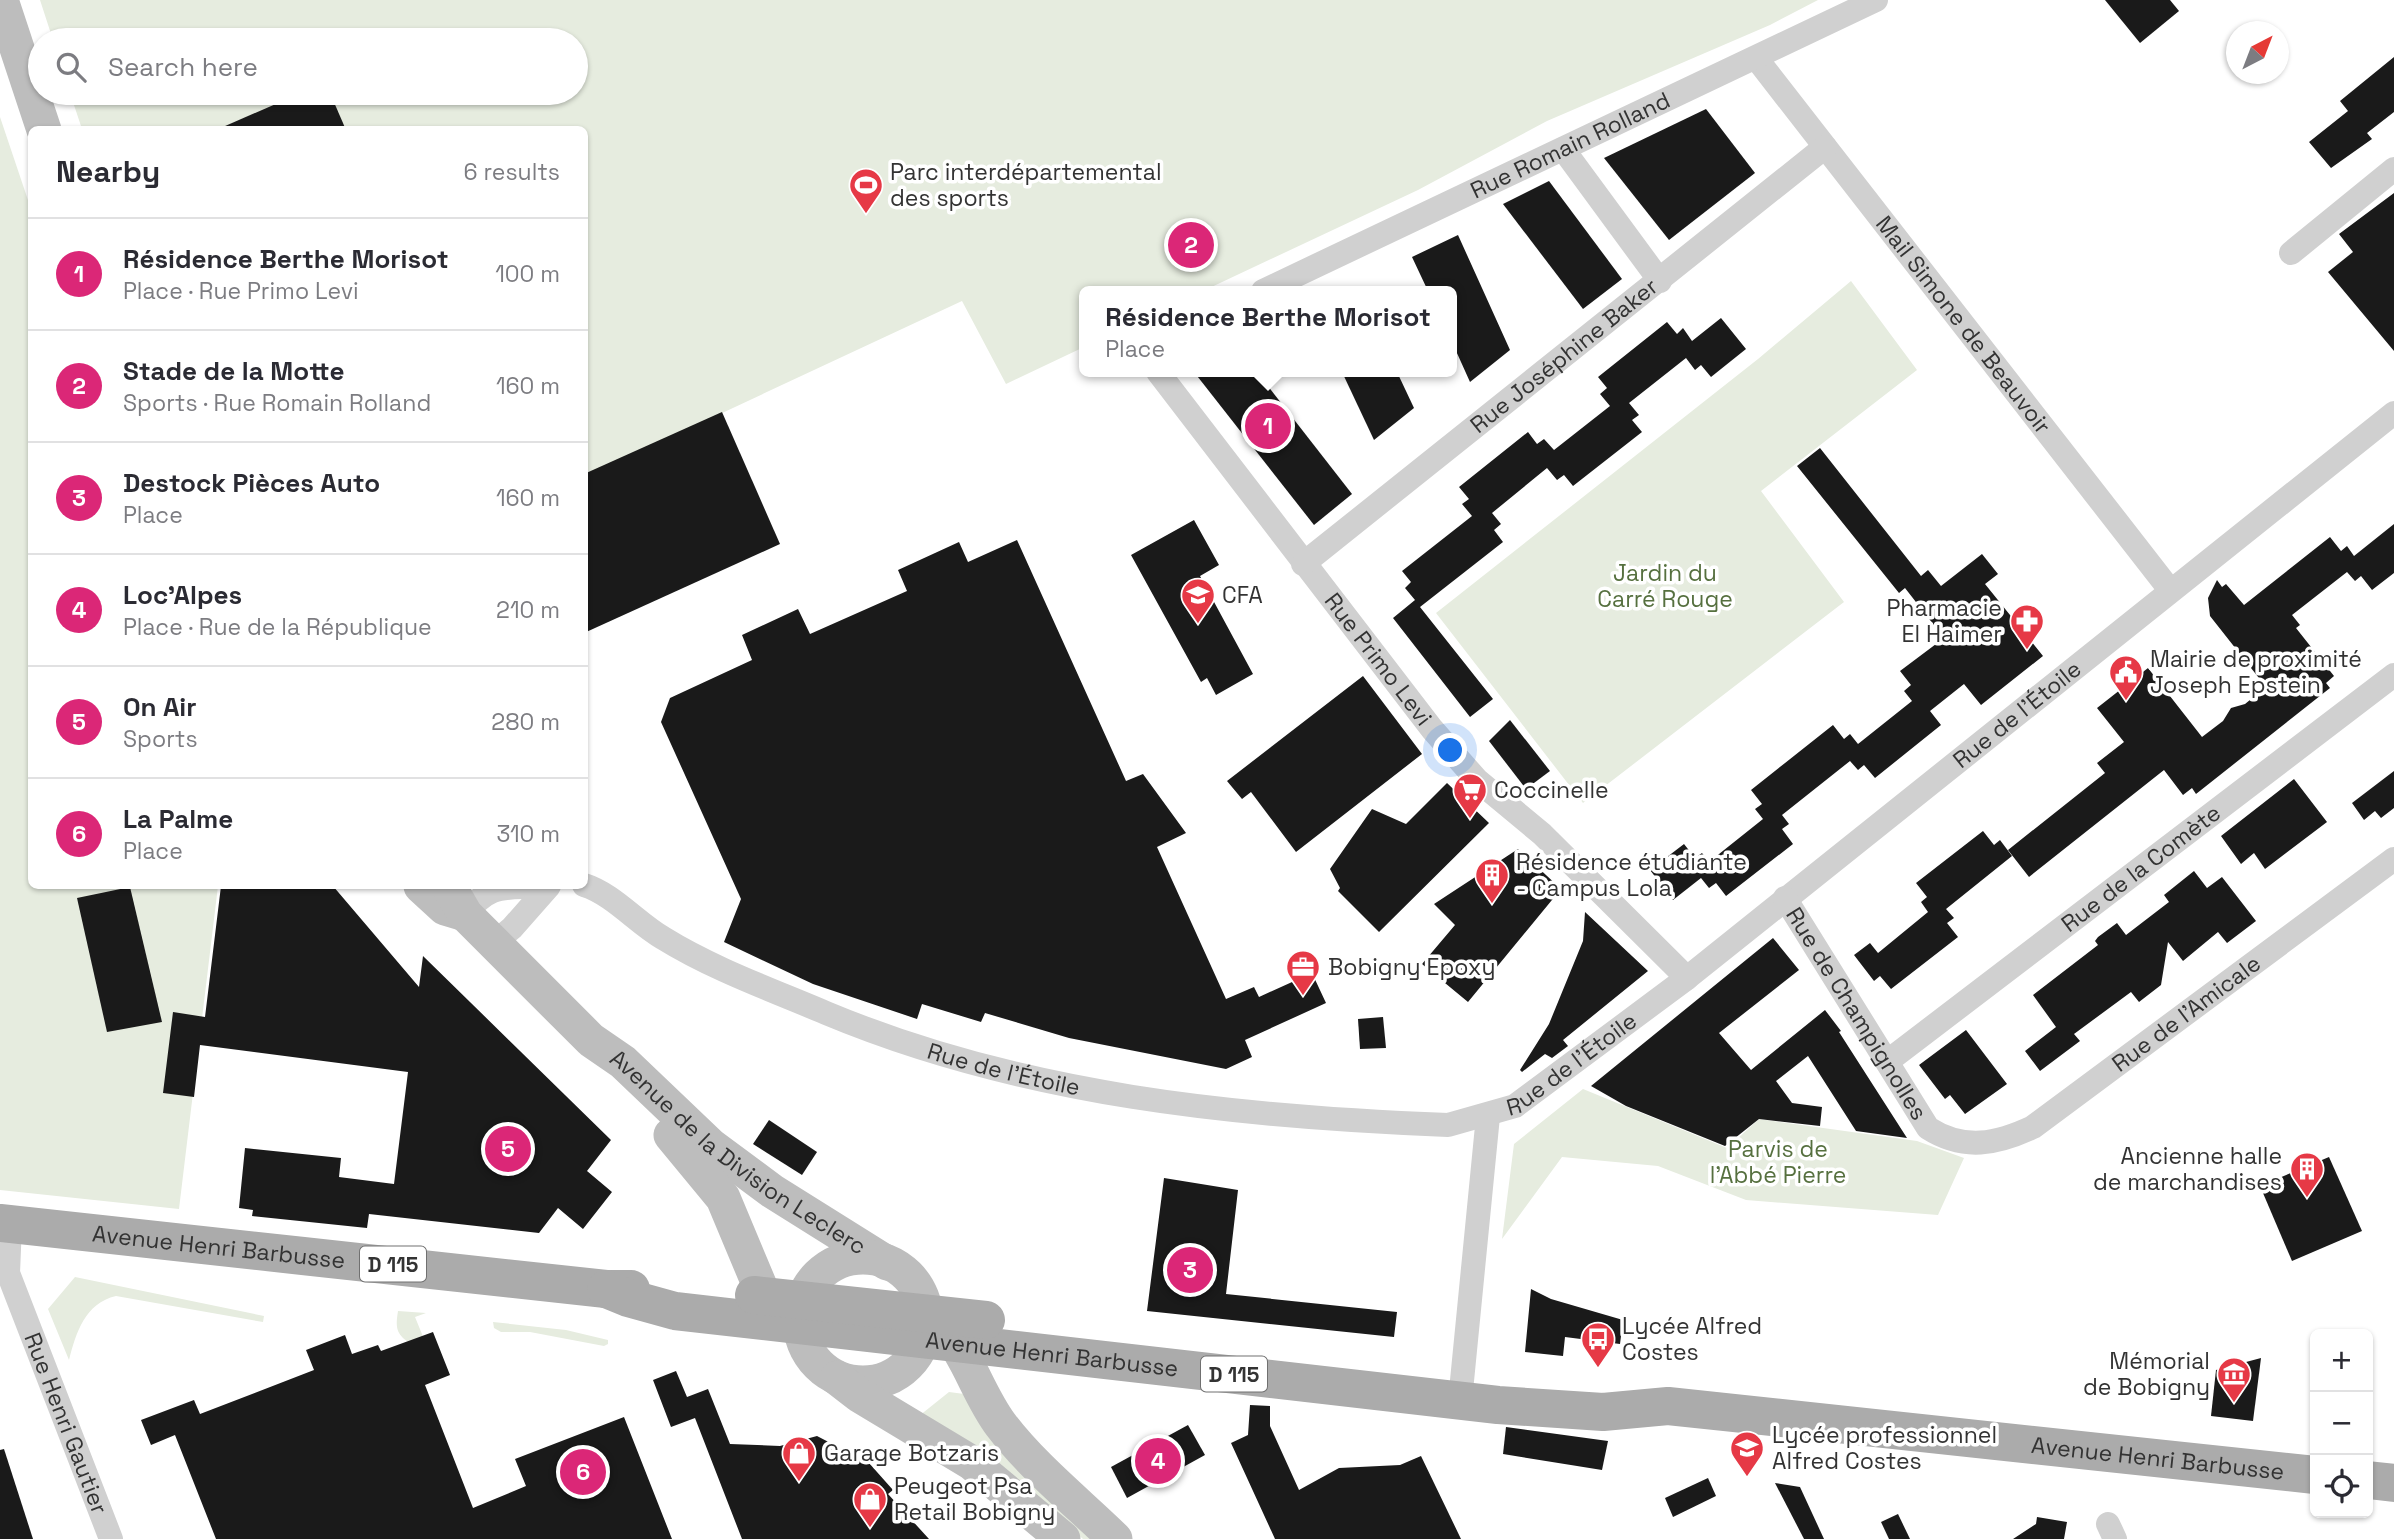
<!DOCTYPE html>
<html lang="en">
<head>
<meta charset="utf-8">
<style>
  body { margin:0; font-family:"Space Grotesk",sans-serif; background:#f7f7f7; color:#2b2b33 }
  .controls { position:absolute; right:21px; bottom:21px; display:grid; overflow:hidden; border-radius:10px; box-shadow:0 2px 5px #0004 }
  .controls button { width:63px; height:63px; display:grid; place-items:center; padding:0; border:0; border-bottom:2px solid #e1e1e2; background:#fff; color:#2b2b33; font:35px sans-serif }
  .compass { position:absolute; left:2226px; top:21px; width:63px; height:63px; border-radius:50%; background:#fff; box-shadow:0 2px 5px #0004; rotate:42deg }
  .you { position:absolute; left:1451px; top:751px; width:24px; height:24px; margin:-18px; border:5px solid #fff; border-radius:50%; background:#1a73e8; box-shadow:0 0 0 10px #1a73e833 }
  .badge { display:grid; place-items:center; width:46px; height:46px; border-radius:50%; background:#db2777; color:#fff; font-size:23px; font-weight:700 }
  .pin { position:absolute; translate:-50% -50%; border:4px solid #fff; box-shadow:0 2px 7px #0006 }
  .popup { position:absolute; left:1079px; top:286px; width:378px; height:91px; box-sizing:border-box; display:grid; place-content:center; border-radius:10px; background:#fff; filter:drop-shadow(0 2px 5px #0005); font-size:23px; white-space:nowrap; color:#7c7c81 }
  .popup b { font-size:26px; color:#2b2b33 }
  .popup::after { content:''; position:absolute; left:50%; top:100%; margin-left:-14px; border:14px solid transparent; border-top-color:#fff }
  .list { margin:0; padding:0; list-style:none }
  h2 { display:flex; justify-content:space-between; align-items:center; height:91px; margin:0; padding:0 28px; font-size:30px }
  h2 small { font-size:23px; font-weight:400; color:#7c7c81 }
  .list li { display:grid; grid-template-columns:46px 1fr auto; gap:21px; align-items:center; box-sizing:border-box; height:112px; padding:0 28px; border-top:2px solid #e1e1e2 }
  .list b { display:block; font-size:26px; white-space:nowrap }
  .list p { margin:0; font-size:23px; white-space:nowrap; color:#7c7c81 }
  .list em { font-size:23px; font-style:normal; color:#7c7c81 }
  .icon { flex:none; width:38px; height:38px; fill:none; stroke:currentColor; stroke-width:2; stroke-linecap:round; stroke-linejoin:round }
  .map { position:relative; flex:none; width:2394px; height:1539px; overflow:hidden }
  .search { position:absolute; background:#fff; box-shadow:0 2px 5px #0004; left:28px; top:28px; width:560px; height:77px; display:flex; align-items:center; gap:18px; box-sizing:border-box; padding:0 24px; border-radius:38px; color:#7c7c81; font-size:26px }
  .panel { position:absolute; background:#fff; box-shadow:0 2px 5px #0004; left:28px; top:126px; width:560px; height:763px; border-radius:10px }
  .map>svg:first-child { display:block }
  .green { fill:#e6ecdf }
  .building { fill:#1a1a1a }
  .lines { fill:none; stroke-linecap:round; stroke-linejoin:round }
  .street { stroke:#d0d0d0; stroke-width:24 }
  .secondary { stroke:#bdbdbd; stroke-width:35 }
  .primary { stroke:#ababab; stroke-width:38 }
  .labels { text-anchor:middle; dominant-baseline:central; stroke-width:7; stroke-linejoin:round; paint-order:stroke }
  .shield { fill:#fff; stroke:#707070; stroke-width:2 }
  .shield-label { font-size:21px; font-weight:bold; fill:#333 }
  .street-label { font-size:23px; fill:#333; stroke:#fff }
  .poi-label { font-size:23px; fill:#333; stroke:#fff; text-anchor:start }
  .park-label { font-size:23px; fill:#56703f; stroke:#fff }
</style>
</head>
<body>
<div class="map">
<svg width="2394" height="1539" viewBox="0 0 2394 1539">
  <rect width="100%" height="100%" fill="#fff"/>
  <!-- green -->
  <g class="green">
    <polygon points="40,0 1818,0 1770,25 1547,121 1418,190 1203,291 1084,291 1084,347 1006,384 962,301 585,477 584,130 82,129 70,93 576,93 576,40 53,40"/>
    <polygon points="0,117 32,212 32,886 218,886 179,1209 0,1190"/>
    <polygon points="1851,281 1917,370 1761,491 1844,602 1583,803 1436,613 1758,359"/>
    <polygon points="1583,1089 1727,1148 1759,1119 1917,1141 1964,1158 1938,1215 1746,1200 1658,1166 1562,1157 1502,1239 1514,1144"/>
    <path d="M 75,1277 L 264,1316 L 263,1322 L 116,1296 C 85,1303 76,1333 69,1360 L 48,1309 Z"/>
    <path d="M 398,1311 L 426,1313 L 415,1317 L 424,1339 L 407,1341 C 395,1333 396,1324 398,1311 Z"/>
    <polygon points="493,1322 566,1330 608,1340 608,1344 604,1346 530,1332 501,1332 494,1328"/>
    <polygon points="949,1392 972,1395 1102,1539 1083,1539 1017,1481 919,1416"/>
  </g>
  <!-- building -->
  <g class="building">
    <polygon points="2105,0 2170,0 2179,11 2140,43"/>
    <polygon points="2394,57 2394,112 2367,133 2372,139 2331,168 2309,142 2348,111 2340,101"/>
    <polygon points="301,93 330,93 346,130 216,130"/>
    <polygon points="1706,109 1755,173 1669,240 1604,158"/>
    <polygon points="1549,181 1622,279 1583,309 1503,204"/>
    <polygon points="2394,193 2394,351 2328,272 2353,252 2339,234"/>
    <polygon points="1458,235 1510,350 1470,382 1452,342 1452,291 1428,291 1412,257"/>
    <polygon points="1721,318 1746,349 1711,377 1701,365 1695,370 1686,358 1629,403 1639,415 1632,420 1642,432 1573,486 1564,475 1557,480 1547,468 1492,513 1501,524 1494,530 1503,542 1420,607 1493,699 1470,717 1393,618 1415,600 1405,588 1411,582 1402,571 1472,516 1462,504 1469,499 1459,487 1528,432 1537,444 1544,439 1554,450 1610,406 1600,394 1607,388 1598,377 1667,322 1677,334 1683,328 1692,341"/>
    <polygon points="1194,372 1257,372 1352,494 1314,525"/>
    <polygon points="1342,372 1397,372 1414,408 1374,440"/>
    <polygon points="722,412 780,544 584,633 584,474"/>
    <polygon points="1820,448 1921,576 1928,570 1941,586 1982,554 1998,574 1985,584 2043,656 1981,705 1964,684 1930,711 1941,725 1875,778 1864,765 1858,770 1850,761 1782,815 1789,824 1782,829 1793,844 1726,896 1716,883 1709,888 1701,878 1673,900 1650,870 1684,844 1695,858 1702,853 1709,862 1763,819 1755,809 1762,804 1751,790 1833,725 1844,739 1850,734 1858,744 1912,701 1904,691 1911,685 1900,671 1944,638 1905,588 1899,593 1797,466"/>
    <polygon points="1194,520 1219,565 1200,576 1253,674 1216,695 1207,678 1201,682 1131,555"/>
    <polygon points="2394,524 2394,573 2372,590 2361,576 2355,581 2347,572 2292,615 2300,625 2296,628 2334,676 2326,683 2330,688 2196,794 2192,788 2183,795 2164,770 2029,877 2008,850 2105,773 2097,763 2124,742 2097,708 2148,668 2202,737 2223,721 2231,708 2245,704 2266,687 2210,616 2208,598 2217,580 2222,587 2226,584 2244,605 2330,537 2341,551 2347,546 2354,556"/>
    <polygon points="1017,540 1126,781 1143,774 1186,833 1157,847 1226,999 1254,987 1259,997 1312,973 1326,1003 1245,1040 1252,1057 1226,1069 1069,1038 985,1013 981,1022 922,1004 917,1019 813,984 724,942 741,899 661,722 670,698 752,660 742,635 798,609 810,634 907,591 898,570 959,542 968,562"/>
    <polygon points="1363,676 1422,754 1296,852 1251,792 1242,799 1227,781"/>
    <polygon points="1510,720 1550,771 1526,789 1489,741"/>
    <polygon points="2394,771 2394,808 2381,818 2375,811 2364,820 2352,803"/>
    <polygon points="2294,779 2327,822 2265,869 2254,853 2241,864 2221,836"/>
    <polygon points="1447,783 1489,823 1379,932 1338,891 1340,888 1330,869 1372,809 1406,824"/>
    <polygon points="1983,831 1994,845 2000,840 2012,856 1946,909 1954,918 1947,923 1958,937 1891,989 1880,976 1874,981 1854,955 1870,943 1878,953 1928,912 1921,902 1927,897 1916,883"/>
    <polygon points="1518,849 1561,889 1468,1002 1422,964 1455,925 1434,904"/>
    <polygon points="2194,871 2207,888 2222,877 2256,921 2227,943 2218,932 2183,961 2168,942 2161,985 2139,1002 2131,992 2074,1034 2080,1041 2040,1071 2025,1051 2056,1027 2033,995 2098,945 2095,941 2098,937 2117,923 2126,935 2169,902 2164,895"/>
    <polygon points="221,886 333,886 419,987 423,956 611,1140 587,1171 612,1192 583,1229 558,1208 539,1233 369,1214 367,1228 252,1216 253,1210 239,1208 245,1148 341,1158 339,1177 394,1184 408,1072 200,1045 194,1097 163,1093 173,1012 205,1017"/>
    <polygon points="130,887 162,1022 107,1032 77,898"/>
    <polygon points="1585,912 1648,971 1563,1040 1568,1046 1552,1058 1545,1054 1522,1072 1520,1070 1549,1024 1583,941"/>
    <polygon points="1773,938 1799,970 1719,1033 1751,1070 1825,1010 1841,1031 1839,1032 1907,1138 1856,1131 1808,1056 1776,1081 1792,1103 1822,1107 1820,1126 1759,1119 1725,1146 1626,1106 1591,1086"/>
    <polygon points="1383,1017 1386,1048 1360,1049 1358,1019"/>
    <polygon points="1966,1030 2007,1084 1965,1114 1950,1095 1945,1099 1919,1065"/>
    <polygon points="769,1120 817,1152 802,1175 753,1144"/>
    <polygon points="2329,1157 2362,1231 2292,1261 2260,1186"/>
    <polygon points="1164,1178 1238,1190 1226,1294 1397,1312 1394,1337 1147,1311"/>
    <polygon points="1531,1289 1551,1299 1623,1320 1620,1344 1565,1337 1563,1356 1525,1352"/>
    <polygon points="433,1332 450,1375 425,1385 473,1508 526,1486 515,1459 624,1417 672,1539 216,1539 175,1435 151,1445 141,1420 194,1400 200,1414 314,1370 306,1350 345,1335 352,1354 378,1345 381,1351"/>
    <polygon points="2261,1358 2253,1421 2211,1416 2216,1370"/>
    <polygon points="676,1371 687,1397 708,1389 730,1444 780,1446 817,1436 869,1463 893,1490 888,1494 929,1539 742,1539 695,1418 671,1427 653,1380"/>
    <polygon points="1250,1405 1270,1406 1270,1426 1299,1490 1339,1468 1400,1465 1421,1456 1461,1539 1275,1539 1231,1443 1248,1435"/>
    <polygon points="1188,1425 1205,1455 1127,1498 1111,1467"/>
    <polygon points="1506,1427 1608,1441 1602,1470 1503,1454"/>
    <polygon points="4,1449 33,1539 0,1539 0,1450"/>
    <polygon points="1708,1478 1716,1496 1673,1517 1665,1498"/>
    <polygon points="1775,1483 1800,1487 1824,1539 1804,1539"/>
    <polygon points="1898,1514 1910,1539 1889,1539 1881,1522"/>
    <polygon points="2037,1517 2067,1522 2064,1539 2013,1539 2036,1524"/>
  </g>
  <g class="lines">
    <!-- street -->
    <g class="street">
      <path id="s1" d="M 1756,58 L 2170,590"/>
      <polyline points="1563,149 1660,281"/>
      <polyline points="2291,253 2394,169"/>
      <path id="s2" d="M 1263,291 L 1876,0"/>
      <path id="s3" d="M 1158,372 L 1432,729 L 1477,780 L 1542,834 L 1687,978"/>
      <path id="s4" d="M 1303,564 L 1825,147"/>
      <path id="s5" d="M 584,885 C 613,894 637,923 663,938 C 713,969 772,990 826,1013 C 1022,1095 1238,1117 1448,1125 L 1515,1106 L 1687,978 L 2394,413"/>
      <path id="s6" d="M 1785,898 L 1928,1128 C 1964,1151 1997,1144 2033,1127 L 2394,859"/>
      <path d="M 465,914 C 492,882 502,889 542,886"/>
      <polyline points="494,943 512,928 549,886"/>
      <path id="s7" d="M 1888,1061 L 2394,675"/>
      <path id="s8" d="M 10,1224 L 8,1273 L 111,1539"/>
      <polyline points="1460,1401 1488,1116"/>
      <polyline points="2108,1524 2115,1539"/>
    </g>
    <!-- secondary -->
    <g class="secondary">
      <polyline points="1,0 44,130"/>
      <polyline points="421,886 445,908 465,914"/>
      <path id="s9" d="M 449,886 L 465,914 L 591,1040 L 623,1062 L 710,1145 L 772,1191 L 887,1263"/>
      <polyline points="671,1135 723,1198 764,1296 784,1312"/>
      <circle cx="863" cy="1320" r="63"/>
      <path d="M 940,1325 C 968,1353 977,1393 1001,1425 C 1033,1467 1077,1502 1115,1539"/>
      <polyline points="837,1378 859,1395 972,1463 1063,1539"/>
    </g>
    <!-- primary -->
    <g class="primary">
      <path id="s10" d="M 0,1223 C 202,1246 404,1266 606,1289 L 631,1289"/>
      <path id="s11" d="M 606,1289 L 628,1298 L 675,1311 L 1498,1405 L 1603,1412 L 1668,1406 L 2315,1475"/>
      <polyline points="754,1295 986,1320"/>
      <polyline points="2368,1480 2394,1483"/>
    </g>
  </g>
  <!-- icons -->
  <defs>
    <g id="stadium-pin" transform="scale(1.75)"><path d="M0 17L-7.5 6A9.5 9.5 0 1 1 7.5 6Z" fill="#e63946" stroke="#fff"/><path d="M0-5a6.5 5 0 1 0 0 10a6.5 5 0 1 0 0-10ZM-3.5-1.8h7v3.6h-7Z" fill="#fff"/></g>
    <g id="school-pin" transform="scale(1.75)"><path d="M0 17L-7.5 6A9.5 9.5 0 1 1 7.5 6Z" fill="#e63946" stroke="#fff"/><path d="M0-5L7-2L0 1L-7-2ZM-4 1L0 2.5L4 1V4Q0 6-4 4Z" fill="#fff"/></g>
    <g id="pharmacy-pin" transform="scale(1.75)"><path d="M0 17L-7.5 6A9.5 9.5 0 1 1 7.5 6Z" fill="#e63946" stroke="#fff"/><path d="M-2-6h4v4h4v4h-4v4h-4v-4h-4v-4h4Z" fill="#fff"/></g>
    <g id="civic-pin" transform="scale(1.75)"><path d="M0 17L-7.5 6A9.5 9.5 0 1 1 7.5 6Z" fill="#e63946" stroke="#fff"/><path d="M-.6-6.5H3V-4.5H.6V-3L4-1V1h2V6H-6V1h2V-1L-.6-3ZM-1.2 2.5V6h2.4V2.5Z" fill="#fff"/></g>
    <g id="supermarket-pin" transform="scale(1.75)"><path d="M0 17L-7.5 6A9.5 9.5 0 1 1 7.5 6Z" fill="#e63946" stroke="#fff"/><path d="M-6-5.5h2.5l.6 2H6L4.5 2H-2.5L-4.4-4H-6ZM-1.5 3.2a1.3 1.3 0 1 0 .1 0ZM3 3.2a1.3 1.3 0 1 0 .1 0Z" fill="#fff"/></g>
    <g id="building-pin" transform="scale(1.75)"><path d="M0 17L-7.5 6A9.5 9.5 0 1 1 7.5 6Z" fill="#e63946" stroke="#fff"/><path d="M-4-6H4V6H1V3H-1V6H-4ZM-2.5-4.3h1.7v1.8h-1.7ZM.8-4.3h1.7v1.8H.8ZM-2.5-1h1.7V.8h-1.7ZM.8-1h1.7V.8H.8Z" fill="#fff"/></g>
    <g id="office-pin" transform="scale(1.75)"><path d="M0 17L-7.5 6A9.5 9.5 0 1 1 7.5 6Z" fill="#e63946" stroke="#fff"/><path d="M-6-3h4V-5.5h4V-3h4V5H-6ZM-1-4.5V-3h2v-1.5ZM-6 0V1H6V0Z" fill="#fff"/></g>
    <g id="bus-pin" transform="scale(1.75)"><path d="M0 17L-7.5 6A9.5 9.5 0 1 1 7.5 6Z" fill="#e63946" stroke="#fff"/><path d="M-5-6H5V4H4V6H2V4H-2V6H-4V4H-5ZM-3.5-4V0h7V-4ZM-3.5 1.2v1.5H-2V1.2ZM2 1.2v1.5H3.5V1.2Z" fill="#fff"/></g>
    <g id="museum-pin" transform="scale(1.75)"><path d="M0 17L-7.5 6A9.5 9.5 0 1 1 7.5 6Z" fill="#e63946" stroke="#fff"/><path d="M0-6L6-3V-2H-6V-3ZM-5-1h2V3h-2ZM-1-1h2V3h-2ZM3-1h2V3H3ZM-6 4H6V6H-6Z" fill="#fff"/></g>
    <g id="shop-pin" transform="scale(1.75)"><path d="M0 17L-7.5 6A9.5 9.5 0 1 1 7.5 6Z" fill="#e63946" stroke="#fff"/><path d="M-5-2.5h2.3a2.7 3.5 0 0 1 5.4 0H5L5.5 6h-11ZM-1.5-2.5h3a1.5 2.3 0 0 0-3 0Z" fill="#fff"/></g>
  </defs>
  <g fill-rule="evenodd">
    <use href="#stadium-pin" x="866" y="185"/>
    <use href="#school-pin" x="1198" y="595"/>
    <use href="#pharmacy-pin" x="2027" y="621"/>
    <use href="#civic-pin" x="2126" y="672"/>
    <use href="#supermarket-pin" x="1470" y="790"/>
    <use href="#building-pin" x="1492" y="875"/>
    <use href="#office-pin" x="1303" y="967"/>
    <use href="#building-pin" x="2307" y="1169"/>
    <use href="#bus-pin" x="1598" y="1339"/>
    <use href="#museum-pin" x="2234" y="1374"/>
    <use href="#school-pin" x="1747" y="1448"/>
    <use href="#shop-pin" x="799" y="1453"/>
    <use href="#shop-pin" x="870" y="1499"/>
  </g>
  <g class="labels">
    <!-- shield labels -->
    <g class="shield">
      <rect x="360" y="1246.5" width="66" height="35" rx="5"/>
      <rect x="1201" y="1356.5" width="66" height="35" rx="5"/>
    </g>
    <g class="shield-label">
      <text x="393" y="1264">D 115</text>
      <text x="1234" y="1374">D 115</text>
    </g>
    <!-- street labels -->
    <g class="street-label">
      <text stroke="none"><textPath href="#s2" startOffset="340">Rue Romain Rolland</textPath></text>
      <text stroke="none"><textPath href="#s1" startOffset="338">Mail Simone de Beauvoir</textPath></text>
      <text stroke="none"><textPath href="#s4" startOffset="334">Rue Joséphine Baker</textPath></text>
      <text stroke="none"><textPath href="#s3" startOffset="362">Rue Primo Levi</textPath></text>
      <text stroke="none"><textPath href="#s5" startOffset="1617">Rue de l'Étoile</textPath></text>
      <text stroke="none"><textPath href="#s7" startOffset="318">Rue de la Comète</textPath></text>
      <text stroke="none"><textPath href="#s6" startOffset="572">Rue de l'Amicale</textPath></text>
      <text stroke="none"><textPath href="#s6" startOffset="136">Rue de Champignolles</textPath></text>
      <text stroke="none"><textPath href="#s5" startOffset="1050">Rue de l'Étoile</textPath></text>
      <text stroke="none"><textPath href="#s5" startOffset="462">Rue de l'Étoile</textPath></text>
      <text stroke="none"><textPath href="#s9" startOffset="396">Avenue de la Division Leclerc</textPath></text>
      <text stroke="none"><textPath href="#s10" startOffset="220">Avenue Henri Barbusse</textPath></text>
      <text stroke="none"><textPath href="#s11" startOffset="452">Avenue Henri Barbusse</textPath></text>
      <text stroke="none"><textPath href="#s8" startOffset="210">Rue Henri Gautier</textPath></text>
      <text stroke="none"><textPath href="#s11" startOffset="1564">Avenue Henri Barbusse</textPath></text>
    </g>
    <!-- poi labels -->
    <g class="poi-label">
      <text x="890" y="172">Parc interdépartemental<tspan x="890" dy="26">des sports</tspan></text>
      <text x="1222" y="595">CFA</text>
      <text x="2002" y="608" text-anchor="end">Pharmacie<tspan x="2002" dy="26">El Haimer</tspan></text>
      <text x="2150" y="659">Mairie de proximité<tspan x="2150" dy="26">Joseph Epstein</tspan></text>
      <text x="1494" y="790">Coccinelle</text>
      <text x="1516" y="862">Résidence étudiante<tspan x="1516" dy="26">- Campus Lola</tspan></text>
      <text x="1328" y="967">Bobigny Epoxy</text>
      <text x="2282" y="1156" text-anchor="end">Ancienne halle<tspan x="2282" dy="26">de marchandises</tspan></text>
      <text x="1622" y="1326">Lycée Alfred<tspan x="1622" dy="26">Costes</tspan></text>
      <text x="2210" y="1361" text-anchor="end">Mémorial<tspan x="2210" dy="26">de Bobigny</tspan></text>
      <text x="1772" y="1435">Lycée professionnel<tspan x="1772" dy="26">Alfred Costes</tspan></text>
      <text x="824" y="1453">Garage Botzaris</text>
      <text x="894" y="1486">Peugeot Psa<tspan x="894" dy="26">Retail Bobigny</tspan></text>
    </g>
    <!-- park labels -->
    <g class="park-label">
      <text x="1665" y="573">Jardin du<tspan x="1665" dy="26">Carré Rouge</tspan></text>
      <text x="1778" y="1149">Parvis de<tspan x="1778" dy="26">l'Abbé Pierre</tspan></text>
    </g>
  </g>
</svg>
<div class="controls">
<button>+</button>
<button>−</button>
<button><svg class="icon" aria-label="locate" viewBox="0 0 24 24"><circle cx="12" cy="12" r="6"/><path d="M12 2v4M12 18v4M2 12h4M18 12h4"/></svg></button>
</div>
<svg class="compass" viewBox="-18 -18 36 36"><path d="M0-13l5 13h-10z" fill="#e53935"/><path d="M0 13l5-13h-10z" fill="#7c7c81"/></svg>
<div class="you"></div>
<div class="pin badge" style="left:1268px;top:426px">1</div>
<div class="popup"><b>Résidence Berthe Morisot</b>Place</div>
<div class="pin badge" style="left:1191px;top:245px">2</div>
<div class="pin badge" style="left:1190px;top:1270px">3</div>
<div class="pin badge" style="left:1158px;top:1461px">4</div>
<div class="pin badge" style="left:508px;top:1149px">5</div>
<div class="pin badge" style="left:583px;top:1472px">6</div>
<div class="search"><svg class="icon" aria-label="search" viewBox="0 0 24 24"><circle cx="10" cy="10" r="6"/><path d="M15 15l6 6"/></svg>Search here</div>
<section class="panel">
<h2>Nearby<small>6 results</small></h2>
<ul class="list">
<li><span class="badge">1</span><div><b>Résidence Berthe Morisot</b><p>Place · Rue Primo Levi</p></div><em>100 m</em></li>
<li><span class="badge">2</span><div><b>Stade de la Motte</b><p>Sports · Rue Romain Rolland</p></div><em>160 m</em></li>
<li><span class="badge">3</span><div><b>Destock Pièces Auto</b><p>Place</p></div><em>160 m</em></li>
<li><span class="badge">4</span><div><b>Loc'Alpes</b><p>Place · Rue de la République</p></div><em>210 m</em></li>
<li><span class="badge">5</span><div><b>On Air</b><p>Sports</p></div><em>280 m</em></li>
<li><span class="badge">6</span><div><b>La Palme</b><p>Place</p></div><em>310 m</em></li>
</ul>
</section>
</div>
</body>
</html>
